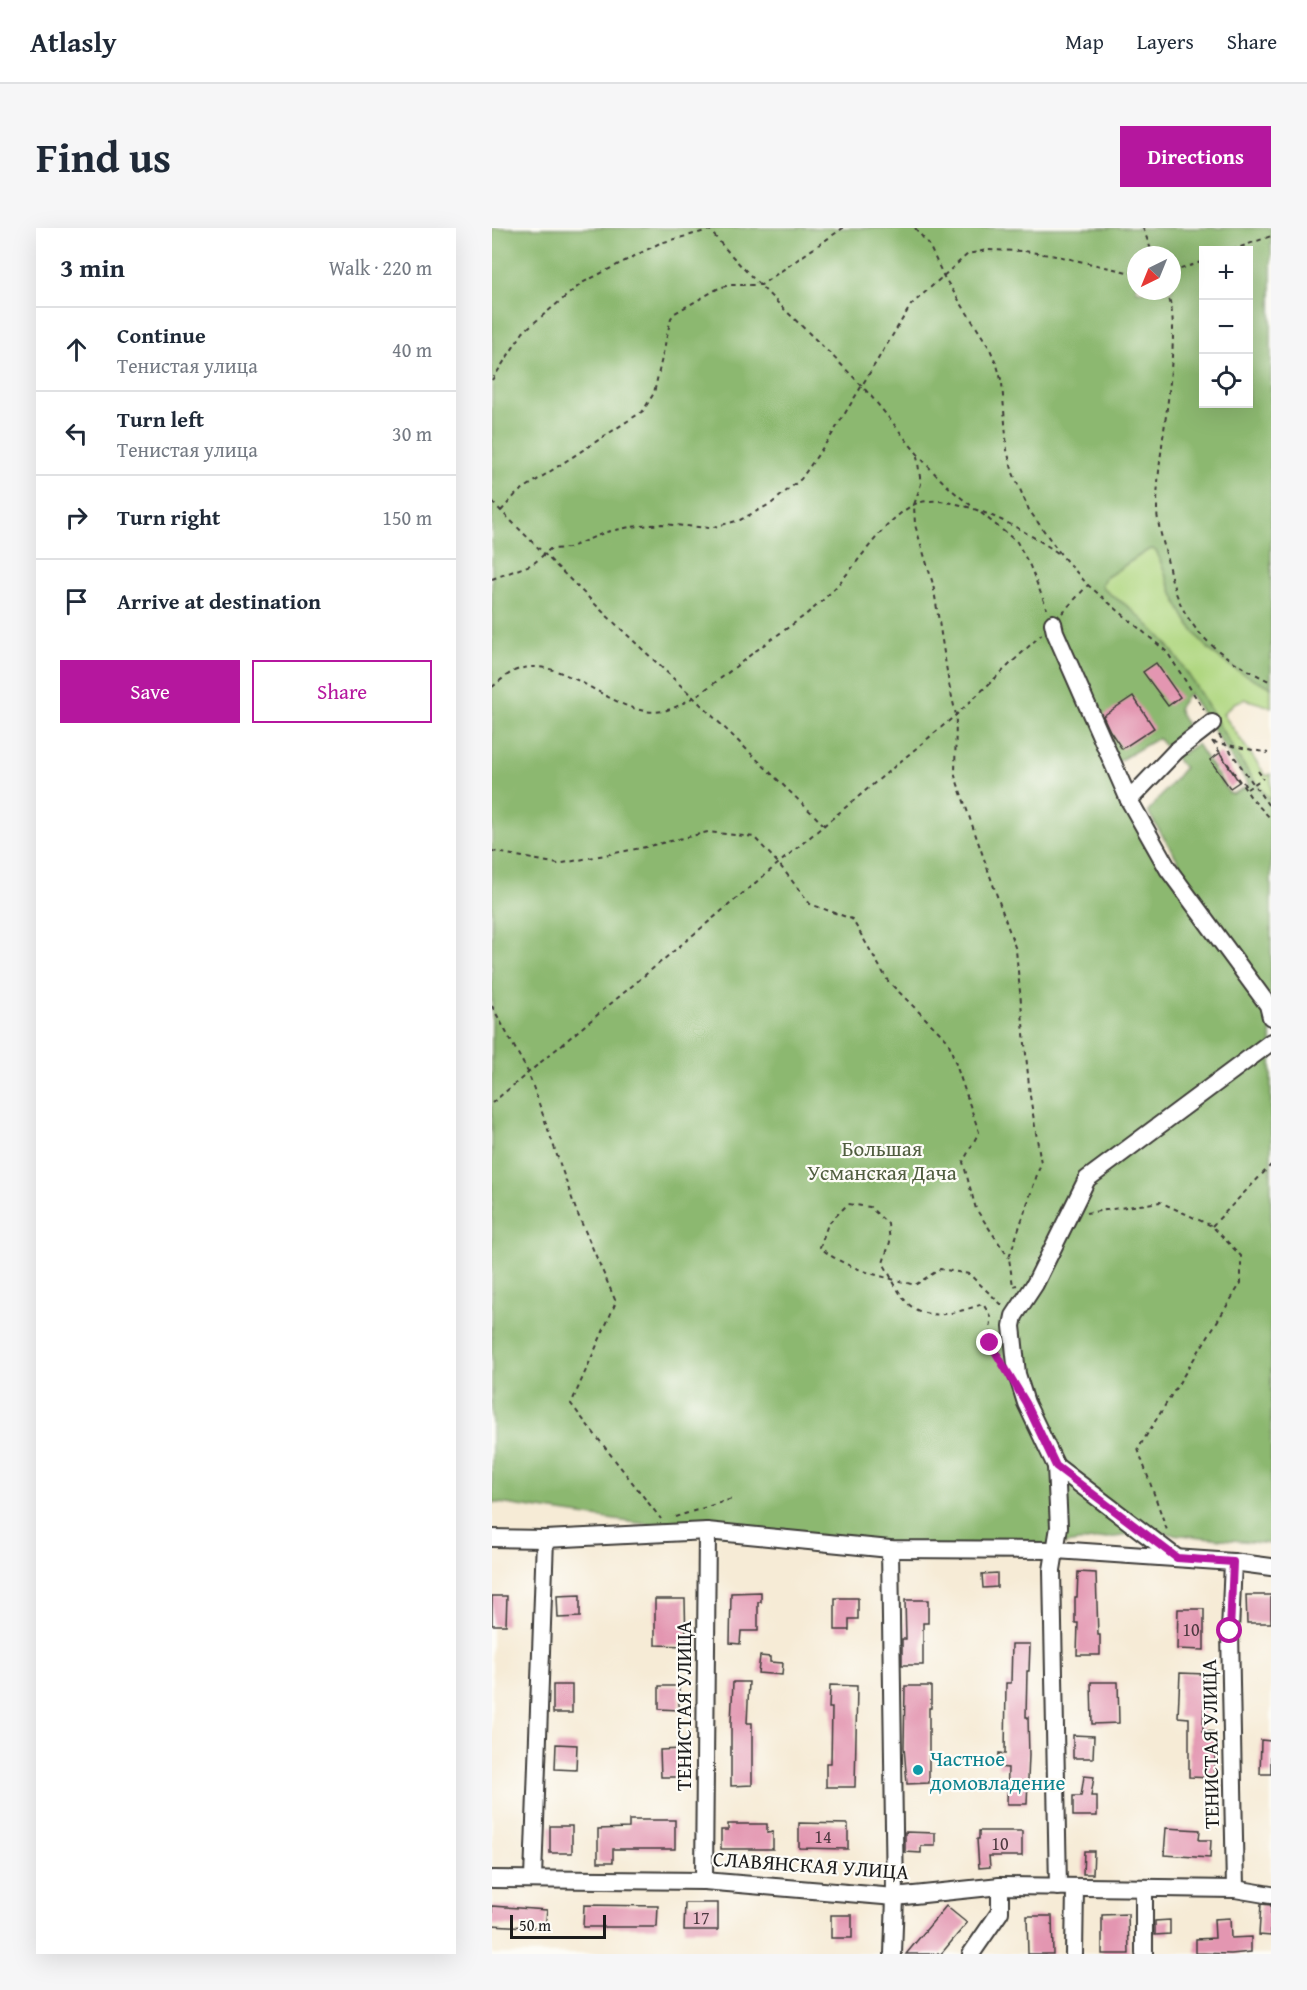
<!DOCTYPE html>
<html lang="en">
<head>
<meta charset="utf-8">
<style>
  body { margin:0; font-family:"Gentium Book Plus",serif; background:#f6f6f7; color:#1f2937 }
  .controls { position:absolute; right:18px; top:18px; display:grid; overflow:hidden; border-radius:0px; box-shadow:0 6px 24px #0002 }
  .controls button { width:54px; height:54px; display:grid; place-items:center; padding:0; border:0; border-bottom:2px solid #e0e1e3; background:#fff; color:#1f2937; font:30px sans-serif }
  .compass { position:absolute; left:635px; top:18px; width:54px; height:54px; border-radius:50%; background:#fff; box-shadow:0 6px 24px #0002; rotate:223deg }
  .scale { position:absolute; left:18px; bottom:15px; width:96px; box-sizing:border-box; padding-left:6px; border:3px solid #1c1c1c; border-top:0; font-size:16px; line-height:21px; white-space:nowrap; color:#1c1c1c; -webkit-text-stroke:4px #fdfcf7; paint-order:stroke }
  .stop { position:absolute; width:18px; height:18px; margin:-14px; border:4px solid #b5179e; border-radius:50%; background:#fff }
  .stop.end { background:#b5179e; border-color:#fff; box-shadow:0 2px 6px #0008 }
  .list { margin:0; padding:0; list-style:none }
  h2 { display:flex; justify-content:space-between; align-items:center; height:78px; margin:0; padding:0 24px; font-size:26px }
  h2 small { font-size:20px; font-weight:400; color:#747a83 }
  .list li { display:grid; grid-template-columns:39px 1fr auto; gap:18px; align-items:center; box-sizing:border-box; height:84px; padding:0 24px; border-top:2px solid #e0e1e3 }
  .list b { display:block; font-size:22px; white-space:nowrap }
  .list p { margin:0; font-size:20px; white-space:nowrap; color:#747a83 }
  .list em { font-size:20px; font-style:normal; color:#747a83 }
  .actions { display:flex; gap:12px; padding:18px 24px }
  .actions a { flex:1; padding:14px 0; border:2px solid #b5179e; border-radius:0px; text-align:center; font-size:21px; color:#b5179e }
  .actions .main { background:#b5179e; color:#fff }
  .icon { flex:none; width:33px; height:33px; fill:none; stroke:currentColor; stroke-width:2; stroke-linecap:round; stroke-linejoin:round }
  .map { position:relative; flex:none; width:779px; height:1726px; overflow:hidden; border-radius:0px }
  header { display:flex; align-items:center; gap:36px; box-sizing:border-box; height:84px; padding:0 30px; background:#fff; border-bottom:2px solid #e0e1e3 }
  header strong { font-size:28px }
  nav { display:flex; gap:33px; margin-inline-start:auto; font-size:21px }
  .intro { display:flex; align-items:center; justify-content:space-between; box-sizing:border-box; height:144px; padding:0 36px }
  h1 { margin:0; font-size:42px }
  .button { padding:15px 27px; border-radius:0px; background:#b5179e; color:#fff; font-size:21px; font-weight:700 }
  main { display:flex; gap:36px; padding:0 36px }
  aside { flex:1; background:#fff; border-radius:0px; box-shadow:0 6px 24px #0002 }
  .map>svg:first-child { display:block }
  .green { fill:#b0d781; stroke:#667a4e; stroke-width:1.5 }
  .forest { fill:#8cb86f; stroke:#546a46; stroke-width:1.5; fill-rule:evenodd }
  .building { fill:#e396b1 }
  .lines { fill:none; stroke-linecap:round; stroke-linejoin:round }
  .minor-casing { stroke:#3d3b38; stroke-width:20 }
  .path { stroke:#3d3b38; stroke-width:2; stroke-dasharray:4.5 4.5; stroke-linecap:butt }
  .minor { stroke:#fff; stroke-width:16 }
  .path-bridge { stroke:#3d3b38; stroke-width:2; stroke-dasharray:4.5 4.5; stroke-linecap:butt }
  .route { stroke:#b5179e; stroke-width:8 }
  .culture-dot { fill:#0f9aa8; stroke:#fdfcf7; stroke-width:2 }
  .labels { text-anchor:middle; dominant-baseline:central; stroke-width:4.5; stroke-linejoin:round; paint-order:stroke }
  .number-label { font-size:18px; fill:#4e3a41 }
  .park-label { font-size:21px; fill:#505d3f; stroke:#fdfcf7 }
  .street-label { font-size:21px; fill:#1c1c1c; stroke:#fdfcf7 }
  .culture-label { font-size:21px; fill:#0d838f; stroke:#fdfcf7; text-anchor:start }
</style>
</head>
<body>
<header>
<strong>Atlasly</strong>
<nav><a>Map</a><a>Layers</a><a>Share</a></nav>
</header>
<div class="intro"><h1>Find us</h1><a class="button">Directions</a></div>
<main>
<aside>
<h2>3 min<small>Walk · 220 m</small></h2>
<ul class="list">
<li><svg class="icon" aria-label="ahead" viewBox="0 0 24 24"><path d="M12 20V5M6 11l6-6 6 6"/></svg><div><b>Continue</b><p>Тенистая улица</p></div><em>40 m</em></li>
<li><svg class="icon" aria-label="left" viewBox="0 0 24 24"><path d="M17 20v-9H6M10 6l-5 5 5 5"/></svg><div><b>Turn left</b><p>Тенистая улица</p></div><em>30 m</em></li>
<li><svg class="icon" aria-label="right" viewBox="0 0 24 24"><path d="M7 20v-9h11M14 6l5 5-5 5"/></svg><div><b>Turn right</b></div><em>150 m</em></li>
<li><svg class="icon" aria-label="arrive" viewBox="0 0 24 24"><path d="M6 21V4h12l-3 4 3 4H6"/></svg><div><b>Arrive at destination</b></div></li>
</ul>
<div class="actions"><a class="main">Save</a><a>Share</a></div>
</aside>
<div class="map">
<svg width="779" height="1726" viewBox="0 0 779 1726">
  <rect width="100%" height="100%" fill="#fdfcf7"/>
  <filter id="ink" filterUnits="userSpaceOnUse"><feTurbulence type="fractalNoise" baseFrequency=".0167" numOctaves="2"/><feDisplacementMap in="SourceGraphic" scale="12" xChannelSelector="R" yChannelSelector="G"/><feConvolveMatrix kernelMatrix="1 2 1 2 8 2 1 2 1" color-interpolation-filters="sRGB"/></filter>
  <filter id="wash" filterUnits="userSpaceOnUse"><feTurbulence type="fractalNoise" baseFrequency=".008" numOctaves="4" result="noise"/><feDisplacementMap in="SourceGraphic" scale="24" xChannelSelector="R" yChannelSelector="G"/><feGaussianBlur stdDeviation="1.35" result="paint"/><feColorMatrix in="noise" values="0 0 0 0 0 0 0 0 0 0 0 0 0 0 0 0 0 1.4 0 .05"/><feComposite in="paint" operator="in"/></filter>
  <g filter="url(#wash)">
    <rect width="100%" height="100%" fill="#f6ebd6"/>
    <!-- green -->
    <path class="green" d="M 661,321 L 665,323 C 680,366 695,409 734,435 C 748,445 764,452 779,459 L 779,479 L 753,471 L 742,475 L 731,486 L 774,548 L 779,546 L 779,573 C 738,527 715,468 677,419 C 665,404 649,390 634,377 C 626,371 615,366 609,357 L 613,350 L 656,322 Z"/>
    <!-- forest -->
    <path class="forest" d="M 0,0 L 779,0 L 779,459 C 764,452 748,445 734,435 C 695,409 680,366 665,324 L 661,321 L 656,322 L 613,350 L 609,357 C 614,366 626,371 634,377 C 649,390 665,404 677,419 C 715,468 738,527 779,573 L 779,1316 L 660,1304 L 454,1332 L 137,1294 L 0,1274 ZM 712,22 L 756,22 L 756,176 L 712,176 ZM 644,27 L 680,27 L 680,63 L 644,63 ZM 697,465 L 757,557 L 741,566 L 737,565 L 705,516 L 690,526 L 679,515 L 694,497 L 686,480 ZM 666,510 L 692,540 L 656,584 L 687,634 L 673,644 L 616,539 Z"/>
    <g id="blocks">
      <!-- building -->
      <g class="building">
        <polygon points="664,435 688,469 676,478 651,444"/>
        <polygon points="641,468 662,500 630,521 618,503 611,488"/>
        <polygon points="728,525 747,554 738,560 718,532"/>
        <polygon points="586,1344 604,1345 606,1407 608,1407 608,1427 585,1427 586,1395 583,1395 583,1369 585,1369"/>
        <polygon points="505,1345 505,1359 491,1360 490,1346"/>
        <polygon points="269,1364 269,1374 266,1374 266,1403 249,1403 248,1416 238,1415 239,1365"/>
        <polygon points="88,1367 88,1389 66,1390 65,1368"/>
        <polygon points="754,1367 779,1367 779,1395 755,1395"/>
        <polygon points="0,1368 15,1368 14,1397 0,1397"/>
        <polygon points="343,1370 366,1370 366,1391 357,1391 357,1402 343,1402"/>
        <polygon points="163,1371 193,1371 194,1418 163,1417"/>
        <polygon points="413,1372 436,1372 436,1395 431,1395 431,1437 410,1437 410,1411 414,1411"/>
        <polygon points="686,1381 712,1381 712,1422 685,1421"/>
        <polygon points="520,1416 538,1416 537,1443 535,1443 534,1489 536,1489 537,1527 535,1576 515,1576 516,1540 506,1539 507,1525 513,1526 514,1455 519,1455"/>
        <polygon points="268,1428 278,1429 278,1434 291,1435 290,1447 266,1445"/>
        <polygon points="688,1445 713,1446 711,1503 723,1504 723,1550 697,1549 697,1490 686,1489"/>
        <polygon points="241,1454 257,1454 255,1495 260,1495 260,1557 239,1558 239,1495"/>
        <polygon points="599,1454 626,1454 627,1495 600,1496"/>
        <rect x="61" y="1457" width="19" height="28"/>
        <polygon points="338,1457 365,1458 363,1559 334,1559 334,1535 339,1535 340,1480 337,1480"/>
        <polygon points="167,1458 187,1458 187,1482 167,1481"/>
        <polygon points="413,1458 439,1458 439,1480 437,1480 437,1555 415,1556 412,1519"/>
        <polygon points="581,1507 602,1508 601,1530 581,1530"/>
        <polygon points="769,1512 779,1513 779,1546 768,1546"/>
        <polygon points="64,1516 85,1517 84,1542 63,1541"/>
        <polygon points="189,1521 189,1549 169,1549 168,1522"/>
        <polygon points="592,1548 602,1549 599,1568 605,1568 605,1588 581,1588 581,1568 589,1568"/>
        <polygon points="137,1592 183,1592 183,1621 121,1621 121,1634 106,1634 106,1601 137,1600"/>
        <polygon points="307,1595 356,1596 356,1621 307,1620"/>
        <polygon points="236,1596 275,1596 275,1605 281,1604 281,1621 229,1621 229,1602 236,1602"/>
        <rect x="58" y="1598" width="22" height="27"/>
        <polygon points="674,1600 708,1602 707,1612 719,1612 718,1630 672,1627"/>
        <polygon points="487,1603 530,1603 530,1628 497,1628 498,1639 487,1640 485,1611 487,1611"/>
        <polygon points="413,1604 443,1605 443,1618 429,1618 429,1625 413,1624"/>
        <polygon points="592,1623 602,1623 601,1646 591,1646"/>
        <polygon points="193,1675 226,1675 226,1702 192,1702"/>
        <polygon points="769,1676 779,1677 779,1708 767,1707"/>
        <polygon points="92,1677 166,1678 165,1699 91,1699"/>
        <polygon points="0,1678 55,1682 53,1700 0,1697"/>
        <polygon points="454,1678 475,1695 449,1726 414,1726"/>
        <polygon points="636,1686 637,1726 610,1726 610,1687"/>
        <rect x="339" y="1687" width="21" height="23"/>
        <polygon points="535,1688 560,1688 561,1726 536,1726"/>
        <polygon points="738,1690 739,1710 759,1709 759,1724 739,1726 704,1725 704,1711 723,1710 722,1691"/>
        <polygon points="678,1692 678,1706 663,1707 663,1693"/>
      </g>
    </g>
  </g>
  <g filter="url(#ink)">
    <use href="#blocks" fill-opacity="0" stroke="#3d3b38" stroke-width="1.5"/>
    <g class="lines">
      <!-- minor casing -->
      <g class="minor-casing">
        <g id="minor">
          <polyline points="561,395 563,404 637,572"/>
          <polyline points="720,495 684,523 637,572 676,641 776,777 779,789"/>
          <polyline points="564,1238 534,1175 525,1146 520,1098 522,1088 543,1056 595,951 779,814"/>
          <polyline points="0,1310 53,1311 215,1303 398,1321 564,1322 741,1334 779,1339"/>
          <polyline points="398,1321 403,1669 401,1726"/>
          <polyline points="741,1334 738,1403 743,1661"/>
          <polyline points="41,1650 53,1311"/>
          <polyline points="0,1651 212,1653 403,1669 508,1658 743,1661 779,1667"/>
          <polyline points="212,1653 215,1303"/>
          <polyline points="566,1659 560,1342 567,1299 564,1238 685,1330"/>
          <polyline points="479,1726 508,1684 508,1658"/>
          <polyline points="582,1726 583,1659"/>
          <polyline points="652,1726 652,1660"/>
        </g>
      </g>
      <!-- path -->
      <g class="path">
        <path d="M 216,0 C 262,57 319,104 369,157 C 408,199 432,244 480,278"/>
        <polyline points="423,0 437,17 452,49 497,119 505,137 510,155 515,222 521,245 537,282 570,328 596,357 675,424 712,482"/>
        <polyline points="651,0 661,27"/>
        <polyline points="740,22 779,8"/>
        <polyline points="680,44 712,33"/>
        <path d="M 675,63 C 685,92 680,124 678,154 C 674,196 665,238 665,281 C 665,296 671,312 674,326 C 677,341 680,356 686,370 C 703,413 740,435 779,454"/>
        <polyline points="0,152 32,103 90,55 168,15 225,0"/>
        <polyline points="425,228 429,256 422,277 423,297 441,356 457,456 464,487 463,548 524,722 538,868 549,935 517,1030 521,1058 525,1057"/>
        <polyline points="0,274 111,384 201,469 333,598"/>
        <polyline points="9,283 25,265 151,183 162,165 179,90 183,85 227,60 237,57 269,57 351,0"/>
        <polyline points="489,285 525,314 538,338 555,381"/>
        <polyline points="0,351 41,336 58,321 76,320 114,304 138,299 170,296 218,300 248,292 280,275 309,251 341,205 419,77 476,26 495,22 532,23 570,29 644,46"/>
        <polyline points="570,385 596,357"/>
        <path d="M 0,459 C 7,454 14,447 22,443 C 73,421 125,496 175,482 C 183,480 193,474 200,470 C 224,456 247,435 269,419 C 290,403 315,388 334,369 C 362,343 388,295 421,277 C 457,259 538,304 567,326"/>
        <polyline points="727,507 779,581"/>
        <polyline points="720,513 760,571 779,591"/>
        <polyline points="721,514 776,525"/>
        <polyline points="766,543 771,550"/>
        <polyline points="751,554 755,561"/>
        <polyline points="0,623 66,636 149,620 216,604 262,609 287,636 318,676 360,691 396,753 456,813 487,904 471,934 484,981 517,1030"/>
        <polyline points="0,778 36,844 84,982 124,1074 79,1176 169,1291"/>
        <polyline points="0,875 464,487 550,406"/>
        <polyline points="594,985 668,974 720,998 749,1028 749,1055 646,1221 676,1305"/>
        <polyline points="720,998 779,937"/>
        <path d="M 508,1132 L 498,1115 L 499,1089 L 491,1076 C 466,1084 432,1097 412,1071 C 404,1061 398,1046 391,1035 L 398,1014 L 396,996 L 378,979 L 356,976 L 336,996 L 328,1019 C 351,1041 393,1049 423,1057 L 448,1041 L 477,1046 L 512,1079"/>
        <polyline points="183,1289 243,1270"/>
      </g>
      <!-- minor -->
      <use href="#minor" class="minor"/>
      <!-- path-bridge -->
      <polyline class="path-bridge" points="755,561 771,550"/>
    </g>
  </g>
  <g class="lines" filter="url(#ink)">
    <!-- route -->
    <polyline class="route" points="498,1115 534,1175 564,1238 685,1330 741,1334 738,1403"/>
  </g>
  <!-- markers -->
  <circle class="culture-dot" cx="426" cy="1542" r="6"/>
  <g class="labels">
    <!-- number labels -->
    <g class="number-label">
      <text x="699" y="1401">10</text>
      <text x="331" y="1608">14</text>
      <text x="508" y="1615">10</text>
      <text x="209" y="1689">17</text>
    </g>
    <!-- park labels -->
    <g class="park-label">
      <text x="390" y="920">Большая<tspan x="390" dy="24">Усманская Дача</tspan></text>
    </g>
    <!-- street labels -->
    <g class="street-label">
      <text transform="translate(191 1478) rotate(-90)">ТЕНИСТАЯ УЛИЦА</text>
      <text transform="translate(718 1516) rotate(-91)">ТЕНИСТАЯ УЛИЦА</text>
      <text transform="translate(319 1637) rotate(4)">СЛАВЯНСКАЯ УЛИЦА</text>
    </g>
    <!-- culture labels -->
    <g class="culture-label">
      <text x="438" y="1530">Частное<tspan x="438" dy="24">домовладение</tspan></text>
    </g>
  </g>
</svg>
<div class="controls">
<button>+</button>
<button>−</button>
<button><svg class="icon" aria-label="locate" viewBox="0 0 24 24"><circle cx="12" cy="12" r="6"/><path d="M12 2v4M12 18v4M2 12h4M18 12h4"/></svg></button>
</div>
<svg class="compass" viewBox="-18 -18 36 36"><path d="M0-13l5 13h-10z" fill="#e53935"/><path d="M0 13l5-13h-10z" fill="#747a83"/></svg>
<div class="scale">50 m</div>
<div class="stop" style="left:738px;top:1403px"></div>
<div class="stop end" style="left:498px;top:1115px"></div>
</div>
</main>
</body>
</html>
